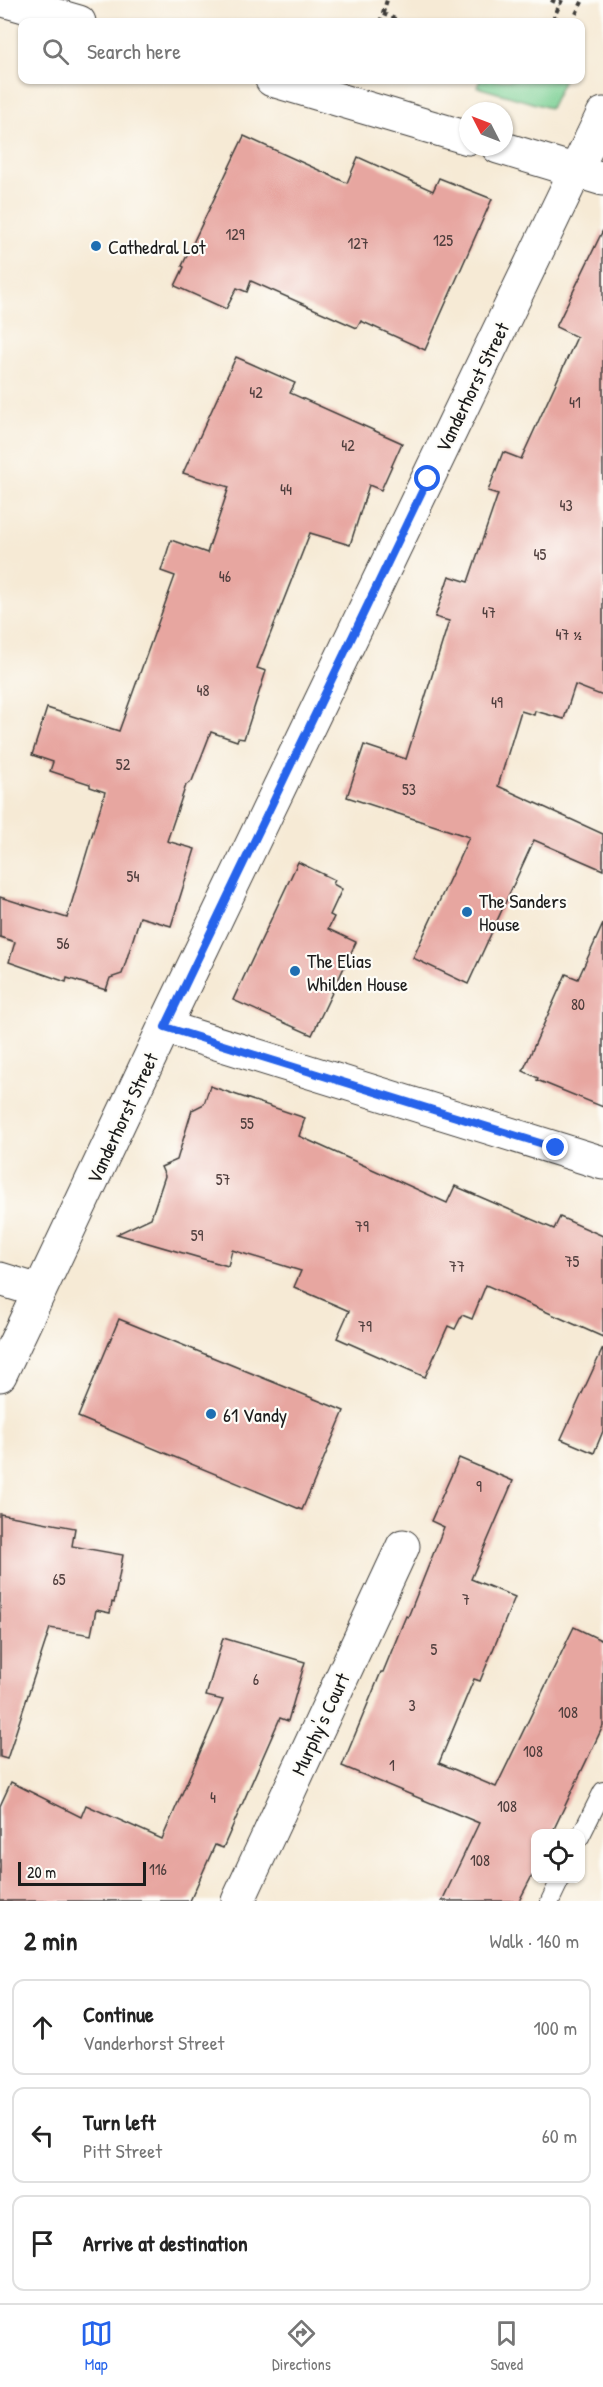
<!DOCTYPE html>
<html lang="en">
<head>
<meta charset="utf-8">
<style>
  body { margin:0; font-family:"Patrick Hand",sans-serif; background:#f2f2f2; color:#222 }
  .controls { position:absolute; right:18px; bottom:18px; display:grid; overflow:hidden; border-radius:12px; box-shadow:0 2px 4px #0004 }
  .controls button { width:54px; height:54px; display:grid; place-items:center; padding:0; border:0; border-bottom:2px solid #e0e0e0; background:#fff; color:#222; font:30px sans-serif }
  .compass { position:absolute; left:459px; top:102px; width:54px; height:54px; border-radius:50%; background:#fff; box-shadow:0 2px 4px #0004; rotate:312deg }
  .scale { position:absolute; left:18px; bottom:15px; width:128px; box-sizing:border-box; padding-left:6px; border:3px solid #1c1c1c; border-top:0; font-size:16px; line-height:21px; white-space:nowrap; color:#1c1c1c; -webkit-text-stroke:4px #fdfcf7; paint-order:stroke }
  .stop { position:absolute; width:18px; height:18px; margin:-14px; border:4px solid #2563eb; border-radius:50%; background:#fff }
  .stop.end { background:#2563eb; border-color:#fff; box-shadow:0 2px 6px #0008 }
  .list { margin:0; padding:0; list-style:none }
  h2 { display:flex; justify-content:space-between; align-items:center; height:78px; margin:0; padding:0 24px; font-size:26px }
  h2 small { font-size:20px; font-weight:400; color:#767676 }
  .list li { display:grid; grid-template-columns:39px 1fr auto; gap:18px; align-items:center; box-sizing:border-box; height:96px; margin:0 12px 12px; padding:0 12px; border:2px solid #e0e0e0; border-radius:12px }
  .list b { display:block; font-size:22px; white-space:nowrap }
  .list p { margin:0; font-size:20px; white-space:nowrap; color:#767676 }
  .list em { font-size:20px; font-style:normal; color:#767676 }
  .icon { flex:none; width:33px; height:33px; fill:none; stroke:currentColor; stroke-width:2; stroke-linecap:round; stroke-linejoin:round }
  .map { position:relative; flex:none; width:603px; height:1901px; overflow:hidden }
  .search { position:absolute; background:#fff; box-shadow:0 2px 4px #0004; left:18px; right:18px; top:18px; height:66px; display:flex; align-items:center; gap:15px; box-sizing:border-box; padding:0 21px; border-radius:12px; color:#767676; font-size:22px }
  .sheet { height:402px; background:#fff }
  nav { display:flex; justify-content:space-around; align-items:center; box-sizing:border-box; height:84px; border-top:2px solid #e0e0e0; background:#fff; font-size:16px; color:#767676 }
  nav a { display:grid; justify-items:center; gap:3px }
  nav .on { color:#2563eb }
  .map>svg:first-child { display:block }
  .green { fill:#79cf93; stroke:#4a7658; stroke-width:1.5 }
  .building { fill:#e7a6a0 }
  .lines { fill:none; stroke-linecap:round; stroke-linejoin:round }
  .lane-casing { stroke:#3d3b38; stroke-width:20 }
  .street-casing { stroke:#3d3b38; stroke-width:35 }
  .secondary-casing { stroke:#3d3b38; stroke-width:35 }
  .path { stroke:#3d3b38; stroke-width:4; stroke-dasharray:4.5 4.5; stroke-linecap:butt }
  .lane { stroke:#fff; stroke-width:18 }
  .street { stroke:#fff; stroke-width:33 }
  .secondary { stroke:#fff; stroke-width:33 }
  .route { stroke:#2563eb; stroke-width:8 }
  .poi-dot { fill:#1f6fb2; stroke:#fdfcf7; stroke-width:2 }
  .labels { text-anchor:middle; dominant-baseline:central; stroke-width:4.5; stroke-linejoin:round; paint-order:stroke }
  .number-label { font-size:16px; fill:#4f3e3d }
  .poi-label { font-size:20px; fill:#1c1c1c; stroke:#fdfcf7; text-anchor:start }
  .street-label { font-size:20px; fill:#1c1c1c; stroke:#fdfcf7 }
</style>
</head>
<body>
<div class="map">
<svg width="603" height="1901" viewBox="0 0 603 1901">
  <rect width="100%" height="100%" fill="#fdfcf7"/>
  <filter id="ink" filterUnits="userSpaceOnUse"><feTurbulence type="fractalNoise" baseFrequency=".0167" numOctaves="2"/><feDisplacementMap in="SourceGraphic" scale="12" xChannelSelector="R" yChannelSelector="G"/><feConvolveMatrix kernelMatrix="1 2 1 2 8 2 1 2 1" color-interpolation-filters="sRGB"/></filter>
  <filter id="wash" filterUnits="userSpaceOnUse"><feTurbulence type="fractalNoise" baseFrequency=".008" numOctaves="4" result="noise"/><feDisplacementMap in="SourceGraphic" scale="24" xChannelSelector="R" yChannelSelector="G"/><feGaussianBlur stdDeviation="1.35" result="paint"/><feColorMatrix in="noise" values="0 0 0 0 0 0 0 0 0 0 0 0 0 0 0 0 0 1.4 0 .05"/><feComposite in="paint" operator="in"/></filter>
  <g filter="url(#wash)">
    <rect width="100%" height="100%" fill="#f6ead5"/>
    <!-- green -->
    <polygon class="green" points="480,80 564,80 550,108 477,87"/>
    <g id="blocks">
      <!-- building -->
      <g class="building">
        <polygon points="244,136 347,183 358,157 433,191 439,178 492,199 425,350 361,321 357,328 251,281 247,292 237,288 226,309 175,286 184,267 182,266"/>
        <polygon points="603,230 603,696 575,685 564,719 535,711 534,715 521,711 498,786 603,834 603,870 534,840 468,984 413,958 469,837 347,797 364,745 406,759 449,621 435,617 449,576 468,582 498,494 488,491 503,452 521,459 577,337 556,327"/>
        <polygon points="236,357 295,383 290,393 402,443 381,490 369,485 350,545 310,533 257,668 266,671 244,739 238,738 237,741 211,732 192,781 186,785 167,841 195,849 171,926 140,917 122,974 110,978 106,990 67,978 66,982 9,962 15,942 0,937 0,897 67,918 105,792 90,787 90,784 50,771 53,762 32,755 47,708 119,731 175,576 161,571 171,540 207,553 229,487 183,473"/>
        <polygon points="298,862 335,880 333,884 342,889 330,915 334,917 328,929 356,942 312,1035 233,1000"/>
        <polygon points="603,924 603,1107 537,1080 538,1078 523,1071 566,974 578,979"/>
        <polygon points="210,1086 305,1118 299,1136 447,1203 455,1186 554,1229 560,1217 603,1236 603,1337 486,1285 472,1319 462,1315 455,1329 448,1326 425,1377 337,1338 349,1311 294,1287 301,1271 232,1250 228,1266 117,1234 151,1218 165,1176 161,1167 177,1160 192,1110 204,1104"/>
        <polygon points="119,1319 344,1411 302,1510 78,1417"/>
        <polygon points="603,1348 603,1431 594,1453 561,1439"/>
        <polygon points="459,1458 513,1481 471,1579 515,1597 480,1681 474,1679 439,1763 496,1787 574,1627 603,1641 603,1726 552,1833 536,1833 536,1868 519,1901 442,1901 479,1823 342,1766 381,1672 383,1672 406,1616 408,1617 444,1527 431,1521"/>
        <polygon points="0,1514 75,1528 72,1546 123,1555 114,1603 112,1602 110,1613 96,1610 91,1635 50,1628 7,1759 0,1757"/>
        <polygon points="223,1638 305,1662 288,1721 280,1718 223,1848 215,1845 190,1901 0,1901 0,1806 11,1782 81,1817 86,1805 162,1839 223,1700 206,1696"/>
      </g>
    </g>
  </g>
  <g filter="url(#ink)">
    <use href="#blocks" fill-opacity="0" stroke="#3d3b38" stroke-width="1.5"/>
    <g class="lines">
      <!-- lane casing -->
      <g class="lane-casing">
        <g id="lane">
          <polyline points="580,1837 603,1791"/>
          <polyline points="550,1901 561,1878"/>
        </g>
      </g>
      <!-- street casing -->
      <g class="street-casing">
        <g id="street">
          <polyline points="165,1027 603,1163"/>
          <polyline points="0,1279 39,1291"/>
          <polyline points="0,1375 169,1017 603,114"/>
          <polyline points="238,1901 403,1546"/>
        </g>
      </g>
      <!-- secondary casing -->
      <g class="secondary-casing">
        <g id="secondary">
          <polyline points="3,0 79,22"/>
          <polyline points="272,80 468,138"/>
          <polyline points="498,147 603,179"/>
        </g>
      </g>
      <!-- path -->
      <g class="path">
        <polyline points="551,0 560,4"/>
        <polyline points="562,0 554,17 567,22"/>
        <polyline points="383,14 403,22"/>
        <polyline points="380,22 387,0"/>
        <polyline points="572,22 583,0"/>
      </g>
      <!-- lane -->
      <use href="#lane" class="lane"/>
      <!-- street -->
      <use href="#street" class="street"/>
      <!-- secondary -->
      <use href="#secondary" class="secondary"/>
    </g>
  </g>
  <g class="lines" filter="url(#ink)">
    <!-- route -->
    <polyline class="route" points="428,479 165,1027 556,1148"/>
  </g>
  <!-- markers -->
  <g class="poi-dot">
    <circle cx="96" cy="246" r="6"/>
    <circle cx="467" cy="912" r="6"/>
    <circle cx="295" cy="971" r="6"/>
    <circle cx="211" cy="1414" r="6"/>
  </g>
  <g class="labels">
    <!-- number labels -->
    <g class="number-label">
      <text x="235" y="234">129</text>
      <text x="443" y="240">125</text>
      <text x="358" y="243">127</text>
      <text x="256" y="392">42</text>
      <text x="575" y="402">41</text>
      <text x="348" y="445">42</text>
      <text x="286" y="489">44</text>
      <text x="566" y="505">43</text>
      <text x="540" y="554">45</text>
      <text x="225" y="576">46</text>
      <text x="489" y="612">47</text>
      <text x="569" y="634">47 ½</text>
      <text x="203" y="690">48</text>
      <text x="497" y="702">49</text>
      <text x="123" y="764">52</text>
      <text x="409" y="789">53</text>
      <text x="133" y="876">54</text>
      <text x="63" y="943">56</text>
      <text x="578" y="1004">80</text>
      <text x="247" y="1123">55</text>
      <text x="223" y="1179">57</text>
      <text x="362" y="1226">79</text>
      <text x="197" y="1235">59</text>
      <text x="572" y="1261">75</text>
      <text x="457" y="1266">77</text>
      <text x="365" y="1326">79</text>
      <text x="479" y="1486">9</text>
      <text x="59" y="1579">65</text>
      <text x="466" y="1599">7</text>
      <text x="434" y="1649">5</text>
      <text x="256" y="1679">6</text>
      <text x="412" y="1705">3</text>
      <text x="568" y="1712">108</text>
      <text x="533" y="1751">108</text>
      <text x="392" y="1765">1</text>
      <text x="213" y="1797">4</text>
      <text x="507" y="1806">108</text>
      <text x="480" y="1860">108</text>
      <text x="158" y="1869">116</text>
    </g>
    <!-- poi labels -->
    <g class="poi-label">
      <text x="108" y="246">Cathedral Lot</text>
      <text x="479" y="900">The Sanders<tspan x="479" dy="23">House</tspan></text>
      <text x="307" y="960">The Elias<tspan x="307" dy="23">Whilden House</tspan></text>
      <text x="223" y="1414">61 Vandy</text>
    </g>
    <!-- street labels -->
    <g class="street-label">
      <text transform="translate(472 387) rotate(-64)">Vanderhorst Street</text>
      <text transform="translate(122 1118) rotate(-65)">Vanderhorst Street</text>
      <text transform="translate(320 1724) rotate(-65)">Murphy's Court</text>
    </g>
  </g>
</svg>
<div class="controls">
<button><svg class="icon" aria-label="locate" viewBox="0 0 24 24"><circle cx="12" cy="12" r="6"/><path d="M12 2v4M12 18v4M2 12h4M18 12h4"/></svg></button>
</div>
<svg class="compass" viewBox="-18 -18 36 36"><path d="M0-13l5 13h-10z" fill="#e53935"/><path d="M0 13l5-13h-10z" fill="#767676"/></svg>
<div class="scale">20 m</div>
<div class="stop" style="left:428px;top:479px"></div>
<div class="stop end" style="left:556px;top:1148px"></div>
<div class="search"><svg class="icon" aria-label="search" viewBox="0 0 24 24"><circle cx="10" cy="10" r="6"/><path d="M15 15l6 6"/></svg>Search here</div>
</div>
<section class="sheet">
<h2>2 min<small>Walk · 160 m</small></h2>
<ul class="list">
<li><svg class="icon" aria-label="ahead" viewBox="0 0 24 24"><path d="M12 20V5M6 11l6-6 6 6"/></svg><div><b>Continue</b><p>Vanderhorst Street</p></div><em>100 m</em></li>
<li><svg class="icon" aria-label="left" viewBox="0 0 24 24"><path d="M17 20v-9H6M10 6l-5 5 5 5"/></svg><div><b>Turn left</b><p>Pitt Street</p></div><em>60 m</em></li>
<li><svg class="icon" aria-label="arrive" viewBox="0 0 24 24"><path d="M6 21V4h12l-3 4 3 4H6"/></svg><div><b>Arrive at destination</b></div></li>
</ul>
</section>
<nav>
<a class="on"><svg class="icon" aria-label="map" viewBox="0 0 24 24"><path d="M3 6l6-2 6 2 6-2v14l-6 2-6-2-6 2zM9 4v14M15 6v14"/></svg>Map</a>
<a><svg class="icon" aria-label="directions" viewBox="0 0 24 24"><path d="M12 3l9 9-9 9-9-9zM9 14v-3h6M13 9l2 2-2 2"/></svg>Directions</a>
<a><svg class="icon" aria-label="saved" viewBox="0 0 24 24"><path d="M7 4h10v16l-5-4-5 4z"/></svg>Saved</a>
</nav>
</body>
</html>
